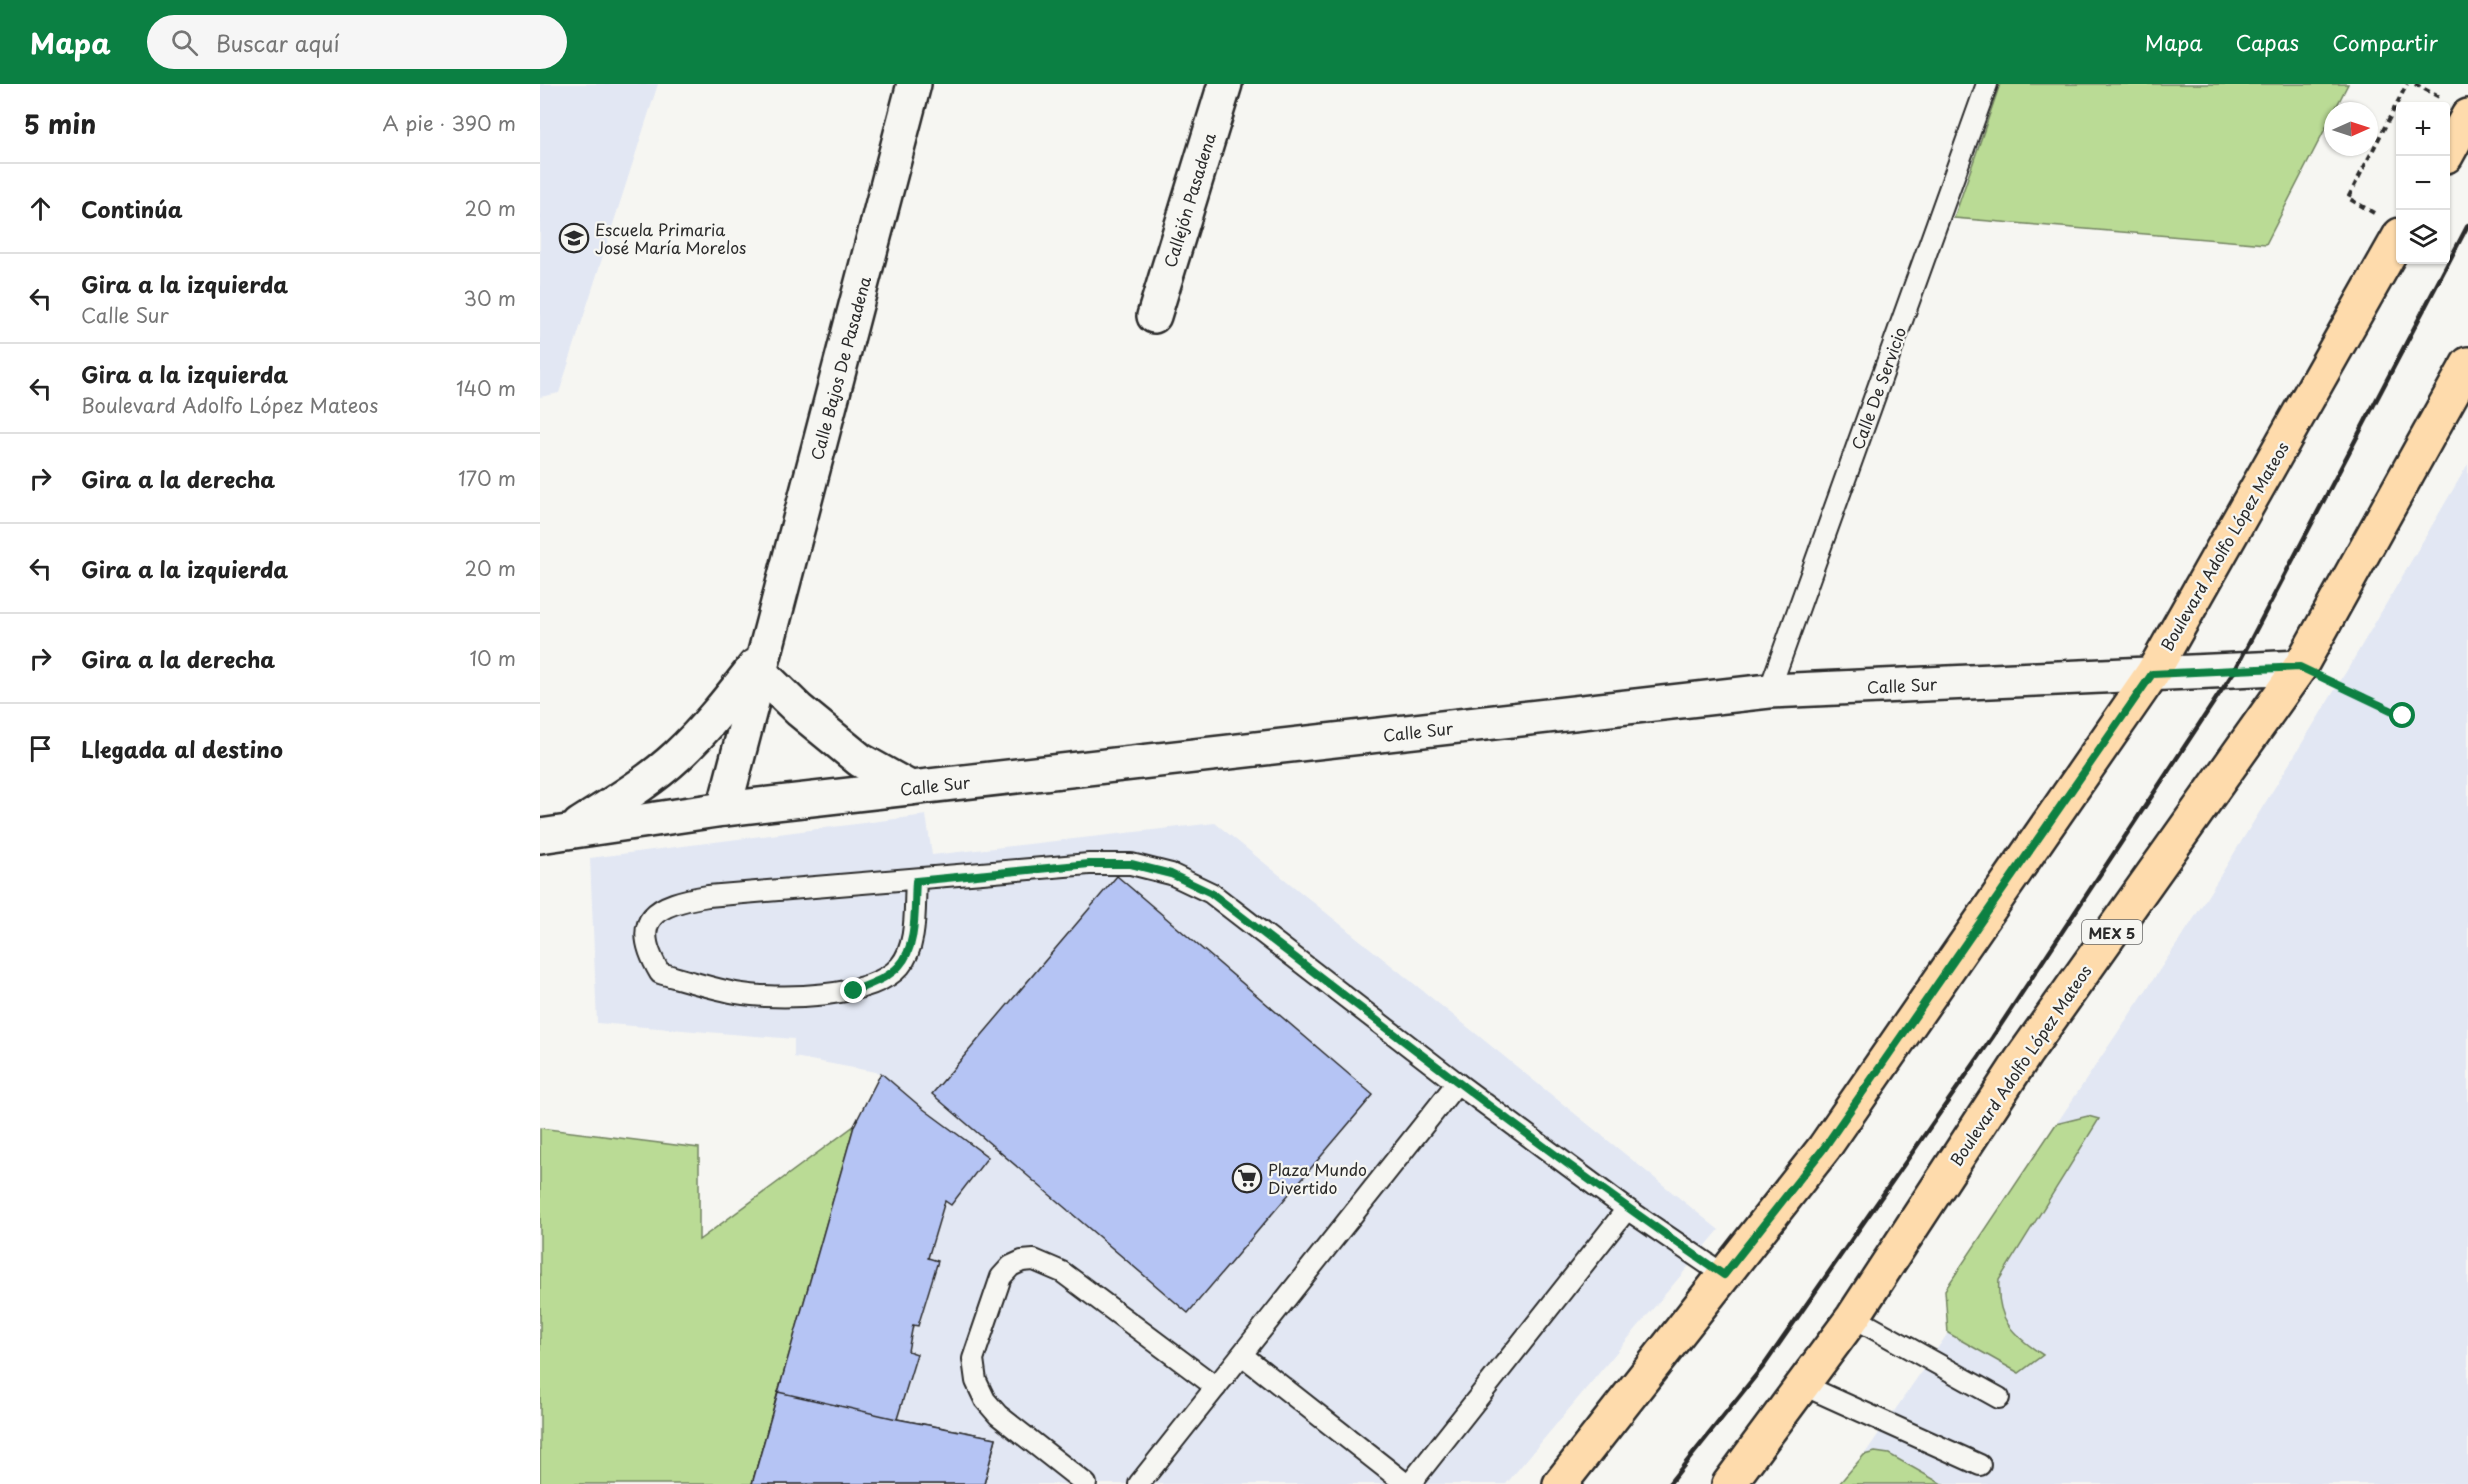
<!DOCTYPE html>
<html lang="es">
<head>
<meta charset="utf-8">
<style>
  body { margin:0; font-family:"Playpen Sans",sans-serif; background:#f6f6f6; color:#222 }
  .controls { position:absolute; right:18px; top:18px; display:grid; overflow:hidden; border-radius:6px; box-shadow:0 2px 4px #0004 }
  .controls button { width:54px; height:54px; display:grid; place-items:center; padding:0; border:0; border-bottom:2px solid #e0e0e0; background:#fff; color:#222; font:30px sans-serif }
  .compass { position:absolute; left:1784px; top:18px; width:54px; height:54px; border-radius:50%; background:#fff; box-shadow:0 2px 4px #0004; rotate:87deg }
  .stop { position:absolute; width:18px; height:18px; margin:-14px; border:4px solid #0b8043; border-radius:50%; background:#fff }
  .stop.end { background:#0b8043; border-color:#fff; box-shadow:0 2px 6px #0008 }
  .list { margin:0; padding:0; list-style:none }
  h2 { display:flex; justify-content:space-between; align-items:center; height:78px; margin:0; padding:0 24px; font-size:26px }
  h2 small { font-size:20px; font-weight:400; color:#767676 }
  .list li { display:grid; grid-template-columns:39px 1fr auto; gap:18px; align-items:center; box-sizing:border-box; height:90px; padding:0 24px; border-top:2px solid #e0e0e0 }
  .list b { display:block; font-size:22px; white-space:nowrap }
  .list p { margin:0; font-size:20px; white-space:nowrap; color:#767676 }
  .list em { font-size:20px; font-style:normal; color:#767676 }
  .icon { flex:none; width:33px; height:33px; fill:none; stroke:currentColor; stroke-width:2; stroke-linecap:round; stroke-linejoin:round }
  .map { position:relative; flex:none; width:1928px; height:1400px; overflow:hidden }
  header { display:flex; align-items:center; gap:36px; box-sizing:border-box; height:84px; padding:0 30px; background:#0b8043; color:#fff }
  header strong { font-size:28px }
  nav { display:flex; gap:33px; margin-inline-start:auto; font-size:21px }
  .search { width:420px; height:54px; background:#f6f6f6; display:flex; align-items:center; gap:15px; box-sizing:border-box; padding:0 21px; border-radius:33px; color:#767676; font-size:22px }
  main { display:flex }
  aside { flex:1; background:#fff }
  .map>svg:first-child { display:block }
  .built { fill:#e2e7f3 }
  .green { fill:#badb95; stroke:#728360; stroke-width:1.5 }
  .building { fill:#b5c4f4; stroke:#2b2b2b; stroke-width:1.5 }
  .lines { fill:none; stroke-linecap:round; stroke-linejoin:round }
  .service-casing { stroke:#2b2b2b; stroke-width:24 }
  .minor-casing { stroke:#2b2b2b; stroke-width:38 }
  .primary-casing { stroke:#2b2b2b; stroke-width:38 }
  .path { stroke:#2b2b2b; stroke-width:4; stroke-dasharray:6 4.5; stroke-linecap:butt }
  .service { stroke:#f6f6f2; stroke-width:20 }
  .minor { stroke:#f6f6f2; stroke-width:33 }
  .primary { stroke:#fedbac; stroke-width:33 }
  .rail { stroke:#2b2b2b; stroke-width:4.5 }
  .route { stroke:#0b8043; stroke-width:8 }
  .labels { text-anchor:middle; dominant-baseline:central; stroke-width:4.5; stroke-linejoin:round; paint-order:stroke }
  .shield { fill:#f6f6f2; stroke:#686867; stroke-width:1.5 }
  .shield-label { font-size:15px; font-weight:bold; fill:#2b2b2b }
  .street-label { font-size:16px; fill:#2b2b2b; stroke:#f6f6f2 }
  .poi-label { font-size:16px; fill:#2b2b2b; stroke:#f6f6f2; text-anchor:start }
</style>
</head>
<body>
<header>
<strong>Mapa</strong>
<div class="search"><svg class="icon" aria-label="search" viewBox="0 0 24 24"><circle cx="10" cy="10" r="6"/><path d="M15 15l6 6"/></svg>Buscar aquí</div>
<nav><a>Mapa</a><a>Capas</a><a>Compartir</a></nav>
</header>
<main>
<aside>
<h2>5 min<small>A pie · 390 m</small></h2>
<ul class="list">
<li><svg class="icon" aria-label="ahead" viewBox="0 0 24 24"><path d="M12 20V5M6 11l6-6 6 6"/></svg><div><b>Continúa</b></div><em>20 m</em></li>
<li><svg class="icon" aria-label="left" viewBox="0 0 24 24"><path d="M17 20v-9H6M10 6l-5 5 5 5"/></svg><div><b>Gira a la izquierda</b><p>Calle Sur</p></div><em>30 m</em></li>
<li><svg class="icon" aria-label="left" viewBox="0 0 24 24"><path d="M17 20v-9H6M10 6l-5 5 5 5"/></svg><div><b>Gira a la izquierda</b><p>Boulevard Adolfo López Mateos</p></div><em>140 m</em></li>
<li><svg class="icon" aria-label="right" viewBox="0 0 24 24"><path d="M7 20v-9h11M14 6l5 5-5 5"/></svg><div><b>Gira a la derecha</b></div><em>170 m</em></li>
<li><svg class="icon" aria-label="left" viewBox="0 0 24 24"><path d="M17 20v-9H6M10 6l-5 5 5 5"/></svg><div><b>Gira a la izquierda</b></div><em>20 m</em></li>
<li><svg class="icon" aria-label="right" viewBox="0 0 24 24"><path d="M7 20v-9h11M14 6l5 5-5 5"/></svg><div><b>Gira a la derecha</b></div><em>10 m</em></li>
<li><svg class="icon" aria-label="arrive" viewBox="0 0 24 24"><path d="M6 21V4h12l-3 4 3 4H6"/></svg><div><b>Llegada al destino</b></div></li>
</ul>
</aside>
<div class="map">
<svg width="1928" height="1400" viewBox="0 0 1928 1400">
  <rect width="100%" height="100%" fill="#f6f6f2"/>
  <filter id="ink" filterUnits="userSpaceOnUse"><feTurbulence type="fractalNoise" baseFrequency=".0167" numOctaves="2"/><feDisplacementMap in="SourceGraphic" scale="12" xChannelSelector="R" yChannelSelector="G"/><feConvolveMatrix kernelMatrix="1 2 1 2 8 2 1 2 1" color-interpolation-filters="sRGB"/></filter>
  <g filter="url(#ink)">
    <!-- built -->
    <g class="built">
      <polygon points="0,0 118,0 19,309 0,313"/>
      <polygon points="1928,380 1928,1400 1402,1400 1349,1370 1335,1368 1324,1371 1408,1249 1405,1206 1651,839 1809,583"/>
      <polygon points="386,731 392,771 675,739 1179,1146 966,1400 212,1400 314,1042 341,989 254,973 254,955 57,939 50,774"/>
    </g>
    <!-- green -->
    <g class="green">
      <polygon points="1460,0 1808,0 1726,160 1414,134"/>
      <path d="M 1548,1032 L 1559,1035 L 1459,1196 C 1456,1235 1472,1251 1503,1271 L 1479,1289 L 1408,1249 L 1405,1206 L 1516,1040 Z"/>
      <polygon points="314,1042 212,1400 0,1400 0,1044 159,1064 159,1156"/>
      <polygon points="1335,1368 1349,1370 1402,1400 1299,1400 1324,1371"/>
    </g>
    <!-- building -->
    <g class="building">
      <polygon points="577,792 833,1011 648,1229 392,1010"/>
      <polygon points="341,989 382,1024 448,1073 411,1121 405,1117 388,1174 398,1177 378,1242 373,1241 368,1267 377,1270 357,1335 456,1354 444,1400 212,1400 314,1042"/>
      <polygon points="238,1308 357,1335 456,1354 444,1400 212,1400"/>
    </g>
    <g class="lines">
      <!-- service casing -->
      <g class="service-casing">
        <g id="service">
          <polyline points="1229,607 1447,0"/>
          <path d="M 376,797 C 374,823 378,861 360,882 C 332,915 236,916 196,909 C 170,904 145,896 120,889 C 87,834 117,820 168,812 L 549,780 L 591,780 L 631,790 L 671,809 L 917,999"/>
          <polyline points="1313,1233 1459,1314"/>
          <polyline points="702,1271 866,1400"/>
          <polyline points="1263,1301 1440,1381"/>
          <polyline points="546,1400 458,1331 445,1316 436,1297 433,1275 461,1193 471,1182 482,1177 494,1176 522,1188 676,1303"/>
          <polyline points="599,1400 917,999 1087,1125 1184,1191"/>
          <polyline points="870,1400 1087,1125"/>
        </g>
      </g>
      <!-- minor casing -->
      <g class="minor-casing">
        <g id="minor">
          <polyline points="614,232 685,0"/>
          <polyline points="220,588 259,626 320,676 370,704"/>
          <polyline points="184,725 374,0"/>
          <path d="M 39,741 C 73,719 108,699 137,672 C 166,645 191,613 215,582"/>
          <polyline points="0,752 184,725 1229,607 1760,583"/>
        </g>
      </g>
      <!-- primary casing -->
      <g class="primary-casing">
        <g id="primary">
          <polyline points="1906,72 1928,32"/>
          <polyline points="1020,1400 1284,1064 1612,590 1860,151"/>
          <polyline points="1189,1400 1313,1233 1485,970 1760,583 1928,280"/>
        </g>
      </g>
      <!-- path -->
      <g class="path">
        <polyline points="1875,0 1901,14"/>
        <polyline points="1834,129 1808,114 1867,0"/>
        <polyline points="1791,597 1863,631"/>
      </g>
      <!-- service -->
      <use href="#service" class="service"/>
      <!-- minor -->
      <use href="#minor" class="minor"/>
      <!-- primary -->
      <use href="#primary" class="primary"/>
      <!-- rail -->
      <polyline class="rail" points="1129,1400 1225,1280 1452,954 1695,586 1928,141"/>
    </g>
  </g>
  <g class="lines" filter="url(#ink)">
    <!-- route -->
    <path class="route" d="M 314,907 C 329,900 347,895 359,882 C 378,862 374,822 376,797 L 549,780 L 591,780 L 631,790 L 671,809 C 840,939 1008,1070 1184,1191 L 1284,1064 L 1612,590 L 1760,583 L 1863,632"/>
  </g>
  <!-- icons -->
  <defs>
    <g id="school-ring" transform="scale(1.5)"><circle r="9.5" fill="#f6f6f2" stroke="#2b2b2b" stroke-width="1.5"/><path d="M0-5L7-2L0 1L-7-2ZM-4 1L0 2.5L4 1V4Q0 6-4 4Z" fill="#2b2b2b"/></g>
    <g id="supermarket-ring" transform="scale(1.5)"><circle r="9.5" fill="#f6f6f2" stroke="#2b2b2b" stroke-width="1.5"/><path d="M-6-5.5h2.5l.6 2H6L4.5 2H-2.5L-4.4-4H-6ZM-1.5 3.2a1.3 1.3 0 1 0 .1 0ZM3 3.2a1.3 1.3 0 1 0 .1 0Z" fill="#2b2b2b"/></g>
  </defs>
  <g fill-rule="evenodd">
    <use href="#school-ring" x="34" y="154"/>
    <use href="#supermarket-ring" x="707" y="1094"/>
  </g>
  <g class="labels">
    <!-- shield labels -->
    <rect class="shield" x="1542" y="836" width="60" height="24" rx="4.5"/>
    <g class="shield-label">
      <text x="1572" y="848">MEX 5</text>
    </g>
    <!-- street labels -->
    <g class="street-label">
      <text transform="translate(649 116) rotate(-73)">Callejón Pasadena</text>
      <text transform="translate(300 284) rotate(-75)">Calle Bajos De Pasadena</text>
      <text transform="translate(1338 304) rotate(-70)">Calle De Servicio</text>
      <text transform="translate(1684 462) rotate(-60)">Boulevard Adolfo López Mateos</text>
      <text transform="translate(1362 601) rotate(-3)">Calle Sur</text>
      <text transform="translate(878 647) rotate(-6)">Calle Sur</text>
      <text transform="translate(395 701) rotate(-6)">Calle Sur</text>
      <text transform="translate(1480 981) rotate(-56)">Boulevard Adolfo López Mateos</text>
    </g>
    <!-- poi labels -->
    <g class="poi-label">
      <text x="55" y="145">Escuela Primaria<tspan x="55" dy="18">José María Morelos</tspan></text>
      <text x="728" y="1085">Plaza Mundo<tspan x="728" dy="18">Divertido</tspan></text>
    </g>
  </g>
</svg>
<div class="controls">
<button>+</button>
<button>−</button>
<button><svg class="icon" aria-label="layers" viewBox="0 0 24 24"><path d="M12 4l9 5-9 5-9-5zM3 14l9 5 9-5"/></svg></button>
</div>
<svg class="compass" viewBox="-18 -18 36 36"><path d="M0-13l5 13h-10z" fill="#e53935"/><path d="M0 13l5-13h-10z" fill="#767676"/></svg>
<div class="stop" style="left:1863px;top:632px"></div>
<div class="stop end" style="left:314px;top:907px"></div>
</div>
</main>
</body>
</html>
